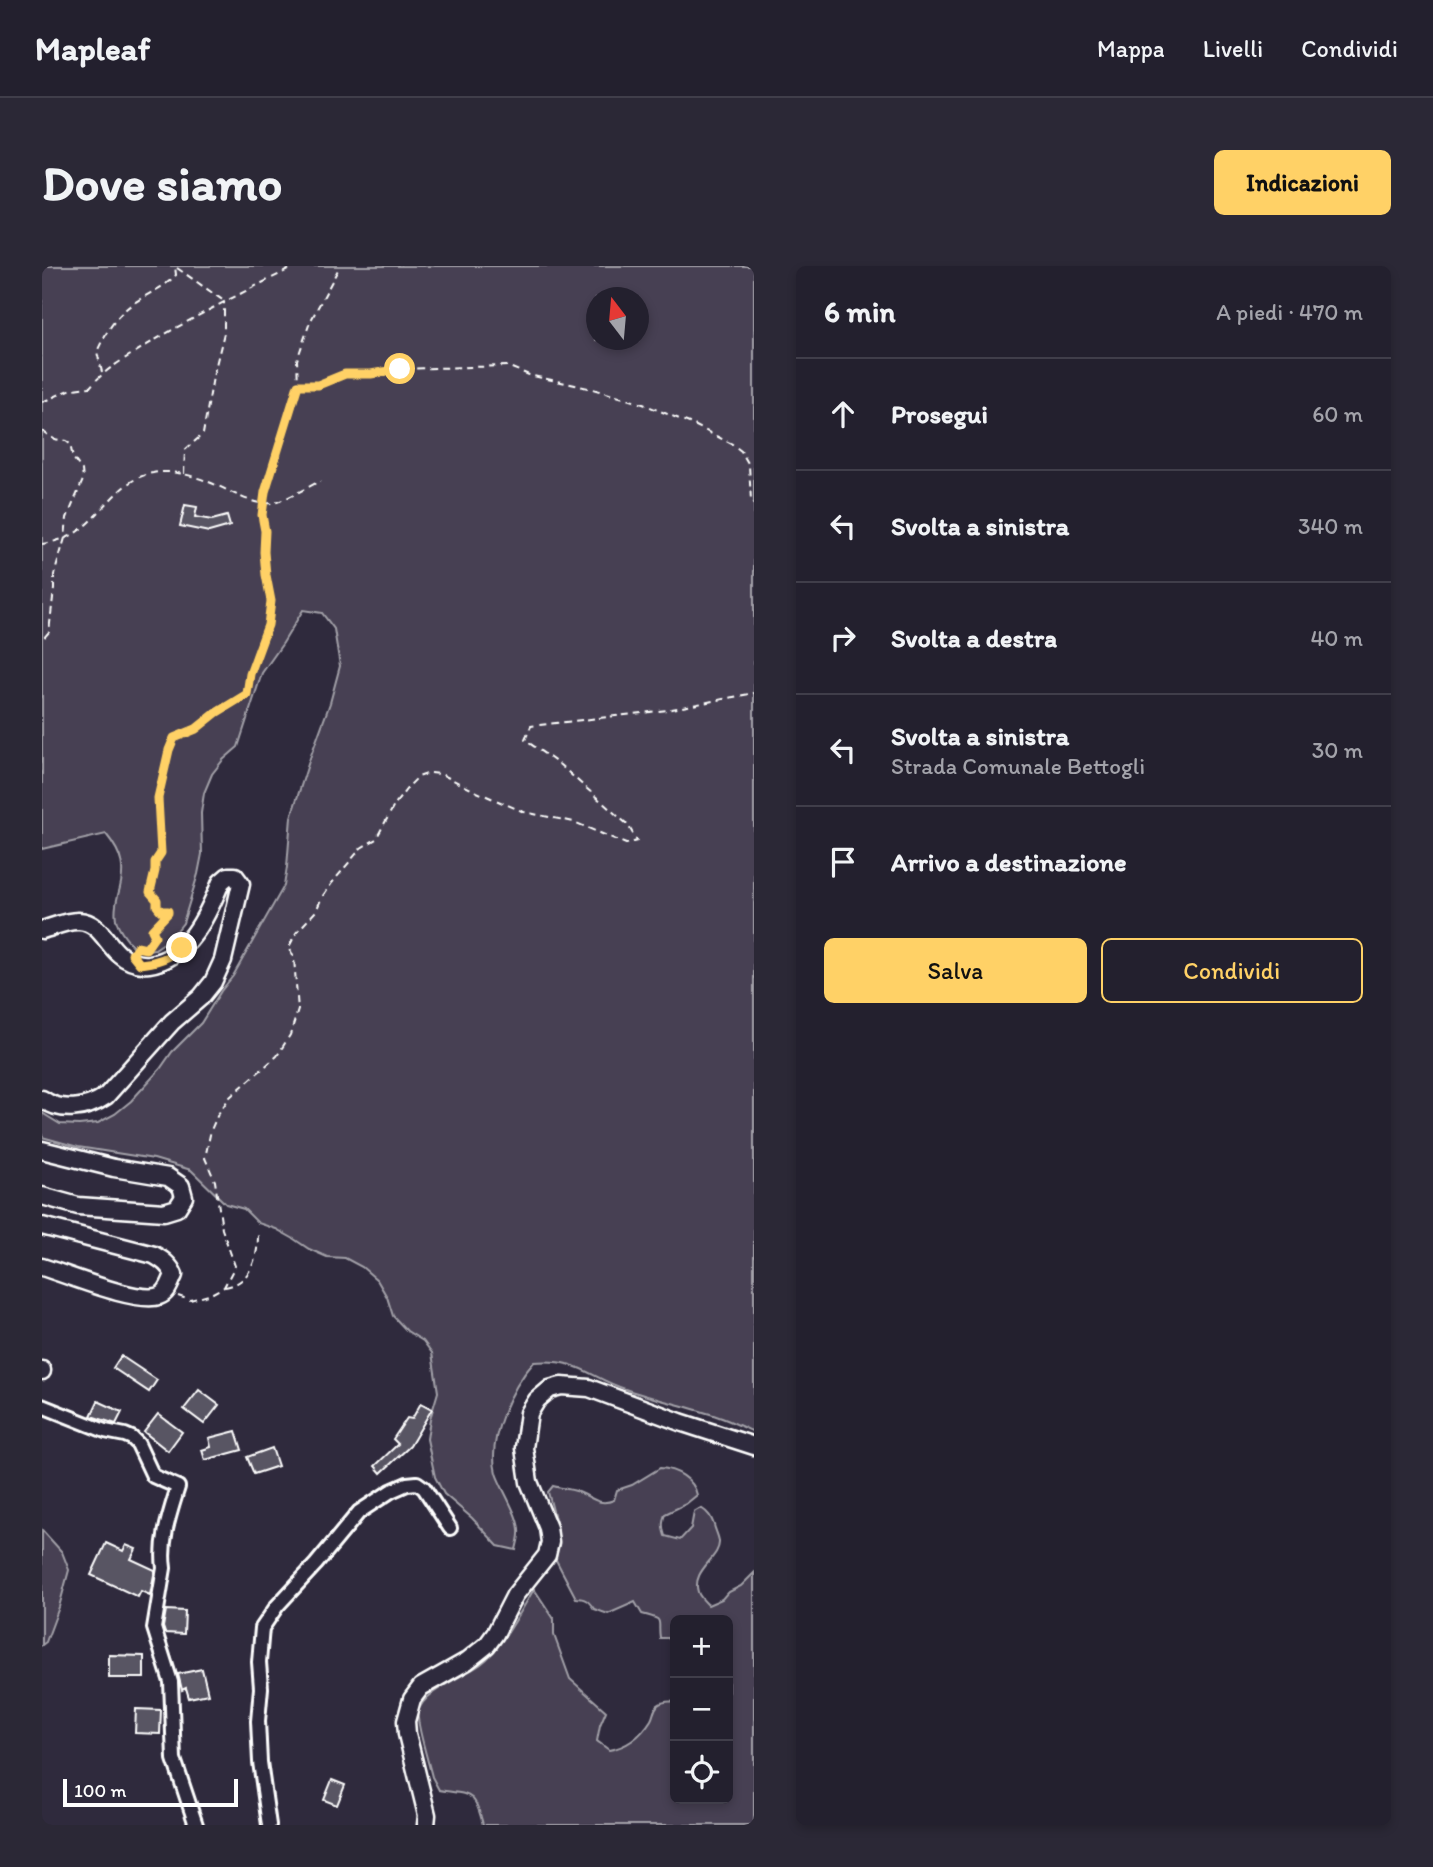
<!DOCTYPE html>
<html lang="it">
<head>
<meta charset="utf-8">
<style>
  body { margin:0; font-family:Itim,sans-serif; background:#2b2836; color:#f1f3f6 }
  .controls { position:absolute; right:21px; bottom:21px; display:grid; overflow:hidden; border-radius:10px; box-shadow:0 4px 10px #0003 }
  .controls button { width:63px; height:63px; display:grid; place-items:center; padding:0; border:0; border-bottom:2px solid #403e4a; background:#23202e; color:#f1f3f6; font:35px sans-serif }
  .compass { position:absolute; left:544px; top:21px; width:63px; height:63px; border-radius:50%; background:#23202e; box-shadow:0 4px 10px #0003; rotate:344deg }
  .scale { position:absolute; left:21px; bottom:18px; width:175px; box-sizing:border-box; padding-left:7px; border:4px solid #fff; border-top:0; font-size:19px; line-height:24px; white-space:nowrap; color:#fff; -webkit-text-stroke:5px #2f2a3d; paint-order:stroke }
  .stop { position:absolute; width:21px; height:21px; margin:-16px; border:5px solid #ffd166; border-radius:50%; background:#fff }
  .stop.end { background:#ffd166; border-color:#fff; box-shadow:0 2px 7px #0008 }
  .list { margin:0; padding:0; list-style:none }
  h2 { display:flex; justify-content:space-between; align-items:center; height:91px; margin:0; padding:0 28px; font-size:30px }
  h2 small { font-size:23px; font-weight:400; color:#a3a3aa }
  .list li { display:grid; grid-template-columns:46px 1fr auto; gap:21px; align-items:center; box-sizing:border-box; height:112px; padding:0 28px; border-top:2px solid #403e4a }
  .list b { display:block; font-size:26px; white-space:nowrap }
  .list p { margin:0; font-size:23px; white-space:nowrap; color:#a3a3aa }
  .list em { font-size:23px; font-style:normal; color:#a3a3aa }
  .actions { display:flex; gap:14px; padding:21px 28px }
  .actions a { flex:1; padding:16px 0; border:2px solid #ffd166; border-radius:10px; text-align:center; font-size:24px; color:#ffd166 }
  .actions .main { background:#ffd166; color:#111 }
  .icon { flex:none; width:38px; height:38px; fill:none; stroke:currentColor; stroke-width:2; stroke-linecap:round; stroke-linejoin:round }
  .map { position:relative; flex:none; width:712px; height:1559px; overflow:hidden; border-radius:10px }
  header { display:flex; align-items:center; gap:42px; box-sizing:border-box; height:98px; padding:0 35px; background:#23202e; border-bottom:2px solid #403e4a }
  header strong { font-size:33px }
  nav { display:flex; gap:38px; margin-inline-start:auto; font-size:24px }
  .intro { display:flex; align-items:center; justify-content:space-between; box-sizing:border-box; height:168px; padding:0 42px }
  h1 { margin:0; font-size:49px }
  .button { padding:18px 32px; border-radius:10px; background:#ffd166; color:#111; font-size:24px; font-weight:700 }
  main { display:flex; gap:42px; padding:0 42px }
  aside { flex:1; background:#23202e; border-radius:10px; box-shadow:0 4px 10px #0003 }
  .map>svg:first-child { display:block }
  .green { fill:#464152; stroke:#a2a0a8; stroke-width:2; fill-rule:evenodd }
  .building { fill:#595564; stroke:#fff; stroke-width:2 }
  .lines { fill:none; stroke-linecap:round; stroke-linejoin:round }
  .minor-casing { stroke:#fff; stroke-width:18 }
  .tertiary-casing { stroke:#fff; stroke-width:21 }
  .path { stroke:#fff; stroke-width:2; stroke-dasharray:7 5; stroke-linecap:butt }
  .minor { stroke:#2f2a3d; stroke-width:12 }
  .tertiary { stroke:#2f2a3d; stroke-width:16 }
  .route { stroke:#ffd166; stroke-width:9 }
</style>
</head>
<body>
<header>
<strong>Mapleaf</strong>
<nav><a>Mappa</a><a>Livelli</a><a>Condividi</a></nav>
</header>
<div class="intro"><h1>Dove siamo</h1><a class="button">Indicazioni</a></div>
<main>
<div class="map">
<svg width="712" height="1559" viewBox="0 0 712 1559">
  <rect width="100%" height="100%" fill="#2f2a3d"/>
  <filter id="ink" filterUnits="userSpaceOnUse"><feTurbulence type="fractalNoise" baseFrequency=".0143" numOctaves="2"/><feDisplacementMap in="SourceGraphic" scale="14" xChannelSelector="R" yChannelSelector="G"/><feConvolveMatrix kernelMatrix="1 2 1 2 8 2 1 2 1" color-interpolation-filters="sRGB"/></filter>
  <g filter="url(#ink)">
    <!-- green -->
    <g class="green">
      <path d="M 0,0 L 712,0 L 712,1166 C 700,1161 689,1155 677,1151 C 646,1140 614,1134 583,1123 C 546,1111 537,1092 492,1096 C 469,1122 445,1173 454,1207 C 459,1223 479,1252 477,1268 C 477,1273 475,1279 474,1284 L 456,1280 L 430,1252 L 402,1228 L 393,1211 L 385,1173 L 388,1153 L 396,1126 L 390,1087 L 381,1075 L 365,1065 L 351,1050 L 345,1031 L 335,1014 L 320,1001 L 303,992 L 285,991 L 267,983 L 252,973 L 234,963 L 216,957 L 202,943 L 184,938 L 149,904 L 112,893 L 36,881 L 0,871 L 0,847 L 18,858 L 37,859 L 56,857 L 73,848 L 89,835 L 118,803 L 130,786 L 159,757 L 179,725 L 191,710 L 242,620 L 245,601 L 249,551 L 268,492 L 288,437 L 298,400 L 292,363 L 280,347 L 261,344 L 241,377 L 220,407 L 196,481 L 181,494 L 170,508 L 162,527 L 159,547 L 160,588 L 156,608 L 141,657 L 129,672 L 113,683 L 94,685 C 88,677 78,667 75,657 C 72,649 74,637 76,629 C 84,603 81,589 64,568 L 0,583 ZM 554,32 L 596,32 L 596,74 L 554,74 Z"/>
      <path d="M 618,1202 C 634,1203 652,1213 655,1229 L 644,1238 L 623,1248 C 620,1256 620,1261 623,1270 L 638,1274 L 649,1262 L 652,1246 L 659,1242 C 667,1247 669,1251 672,1259 C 673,1264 677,1271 677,1276 C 678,1292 649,1304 656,1326 C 657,1330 662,1335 666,1339 L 680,1333 L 685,1327 L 699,1320 L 712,1307 L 712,1559 L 441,1559 C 433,1525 429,1529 397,1524 L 390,1511 C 387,1498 374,1457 376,1447 C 379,1426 423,1410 439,1398 C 459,1383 479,1345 492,1323 L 512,1353 L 512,1369 L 528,1413 L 564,1445 L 558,1459 L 555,1475 L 567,1484 C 585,1481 599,1470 609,1454 C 612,1449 611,1444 616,1439 C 622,1435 627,1435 633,1436 L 633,1533 L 686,1533 L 686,1354 L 633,1354 L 633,1372 L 618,1372 C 615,1353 624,1354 600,1348 L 593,1336 L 566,1348 L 552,1343 C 547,1335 543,1332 534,1332 L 514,1294 L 516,1264 L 506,1226 L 511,1220 C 518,1222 527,1223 534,1225 C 549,1230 556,1241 572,1234 L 575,1224 L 590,1219 Z"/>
      <polygon points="0,1264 20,1286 27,1304 17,1341 4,1376 0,1379"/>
    </g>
    <!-- building -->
    <g class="building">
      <polygon points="143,239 155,241 153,251 170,254 185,250 188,260 167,266 138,260"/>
      <polygon points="79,1090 115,1114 107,1126 71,1102"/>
      <polygon points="157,1124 177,1139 162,1158 142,1143"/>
      <polygon points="56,1135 80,1146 74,1158 49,1150"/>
      <polygon points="379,1137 390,1143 368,1180 339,1207 333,1200 356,1178 351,1173 365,1152 370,1153"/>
      <polygon points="116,1148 140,1166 126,1185 102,1166"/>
      <polygon points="194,1165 200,1184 163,1194 160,1184 169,1181 167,1172"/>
      <polygon points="230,1182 236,1200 212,1208 205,1191"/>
      <polygon points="64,1277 81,1285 84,1279 94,1283 89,1293 113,1304 108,1329 99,1325 96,1331 49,1309"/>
      <polygon points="124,1344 143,1345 142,1368 123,1367 121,1361"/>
      <polygon points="67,1389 102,1390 102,1412 67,1412"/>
      <polygon points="160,1403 166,1428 147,1432 144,1422 140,1424 136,1408"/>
      <polygon points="94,1443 119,1444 118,1468 93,1467"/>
      <polygon points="290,1514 303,1519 295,1539 282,1534"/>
    </g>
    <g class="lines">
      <!-- minor casing -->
      <g class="minor-casing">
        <g id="minor">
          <path d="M 0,1140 L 63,1165 L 83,1169 L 90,1172 L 96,1178 L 111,1210 L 136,1221 C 128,1247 118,1275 122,1302 L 112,1362 L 129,1416 L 132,1493 L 154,1559"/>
          <polyline points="227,1559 218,1496 216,1455 219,1422 217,1396 220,1362 235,1340 274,1298 317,1246 349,1225 365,1218 375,1217 382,1222 408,1262"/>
        </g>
      </g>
      <!-- tertiary casing -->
      <g class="tertiary-casing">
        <g id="tertiary">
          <path d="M 0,664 C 11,661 26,654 37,655 C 57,656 64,677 77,688 C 86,696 95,699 107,698 C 146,693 166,648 179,616 L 186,610 L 193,610 L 199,618 L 181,694 L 171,716 L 159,731 L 130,756 L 64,830 C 45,843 19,847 0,833"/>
          <polyline points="0,884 72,902 126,911 139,920 142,931 135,942 122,946 36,940 0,930"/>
          <path d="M 0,960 L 112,989 C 121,994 128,999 132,1009 C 128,1017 126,1027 117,1030 C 95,1038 24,1008 0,1001"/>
          <polyline points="0,1104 0,1105"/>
          <polyline points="384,1559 385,1549 365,1468 364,1455 370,1433 379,1421 425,1395 445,1379 453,1368 473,1329 505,1289 508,1276 506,1262 487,1216 482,1182 487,1147 495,1134 508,1123 519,1120 547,1122 638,1156 712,1180"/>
        </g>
      </g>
      <!-- path -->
      <g class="path">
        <polyline points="135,2 182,35"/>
        <path d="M 60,106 L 55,86 C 63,67 75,48 92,37 C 106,27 122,22 134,9 L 133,0"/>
        <polyline points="257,119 276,119 303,108 329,109 358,103 465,100 487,109 551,123 601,138 652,159 690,178 699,185 707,199 709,235 712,239"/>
        <path d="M 0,136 L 30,123 L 48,121 C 63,103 81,94 100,82 C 150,51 202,26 254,0"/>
        <polyline points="0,165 12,173 24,175 28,178 31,192 40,204 41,214 25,252 23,272 12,309 12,323 7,366 0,374"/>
        <polyline points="142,208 143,184 161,168 171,111 182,67 182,36"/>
        <path d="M 0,278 C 8,277 18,274 26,271 C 58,256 74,213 111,207 C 131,203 156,211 174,219 C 193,227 213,242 235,236 C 247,232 266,221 278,215"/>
        <polyline points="94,682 104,683 113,670 110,664 126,647 126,645 119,645 115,641 115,634 108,626 113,605 113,596 119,587 116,532 127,484 132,472 154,463 174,447 205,428 208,408 226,359 229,336 224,309 222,286 223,265 220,249 223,226 256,119 255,94 268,56 298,0"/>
        <path d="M 183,1021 C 209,1017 216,991 216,969"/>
        <polyline points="136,1030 148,1034 167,1029 182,1021 193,1000 180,963 173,915 163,892 169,864 176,848 188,831 235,790 248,769 256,744 252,692 247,681 254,667 274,645 280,631 290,617 319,582 334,573 353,538 366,521 376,511 388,507 399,508 435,526 482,546 532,556 584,578 595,575 586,559 518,499 483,474 489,460 625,444 712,427"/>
      </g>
      <!-- minor -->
      <use href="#minor" class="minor"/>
      <!-- tertiary -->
      <use href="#tertiary" class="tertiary"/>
    </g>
  </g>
  <g class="lines" filter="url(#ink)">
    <!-- route -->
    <path class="route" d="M 140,682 C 127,692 115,697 98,698 L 90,688 L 95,681 L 104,683 L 113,670 L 110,664 L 126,647 L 126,645 L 119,645 L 115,640 L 115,634 L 108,626 L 113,605 L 113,596 L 119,587 L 116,532 L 127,484 L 132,472 L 154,463 L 174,447 L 205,428 L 208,408 L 226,359 L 229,335 L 224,309 L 222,286 L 223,265 L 220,249 L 223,226 L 256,119 L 276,119 L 303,108 L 329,108 L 358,103"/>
  </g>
</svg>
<div class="controls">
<button>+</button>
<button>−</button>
<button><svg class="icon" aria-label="locate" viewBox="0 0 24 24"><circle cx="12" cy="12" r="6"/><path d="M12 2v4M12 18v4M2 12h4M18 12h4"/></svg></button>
</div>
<svg class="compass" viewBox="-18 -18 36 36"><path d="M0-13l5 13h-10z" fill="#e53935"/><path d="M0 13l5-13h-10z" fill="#a3a3aa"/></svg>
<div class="scale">100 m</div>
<div class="stop" style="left:358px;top:103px"></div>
<div class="stop end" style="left:140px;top:682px"></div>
</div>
<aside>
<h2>6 min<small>A piedi · 470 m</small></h2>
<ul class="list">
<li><svg class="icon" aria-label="ahead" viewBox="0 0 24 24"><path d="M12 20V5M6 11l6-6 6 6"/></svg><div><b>Prosegui</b></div><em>60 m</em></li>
<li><svg class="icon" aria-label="left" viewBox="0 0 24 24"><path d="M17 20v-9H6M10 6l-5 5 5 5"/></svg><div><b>Svolta a sinistra</b></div><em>340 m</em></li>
<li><svg class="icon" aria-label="right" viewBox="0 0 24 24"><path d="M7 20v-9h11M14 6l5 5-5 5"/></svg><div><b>Svolta a destra</b></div><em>40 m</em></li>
<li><svg class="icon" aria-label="left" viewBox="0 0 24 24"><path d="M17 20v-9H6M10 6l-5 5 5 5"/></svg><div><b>Svolta a sinistra</b><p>Strada Comunale Bettogli</p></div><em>30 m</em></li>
<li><svg class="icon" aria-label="arrive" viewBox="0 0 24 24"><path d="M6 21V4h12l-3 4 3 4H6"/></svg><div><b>Arrivo a destinazione</b></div></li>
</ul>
<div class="actions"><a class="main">Salva</a><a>Condividi</a></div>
</aside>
</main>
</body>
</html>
